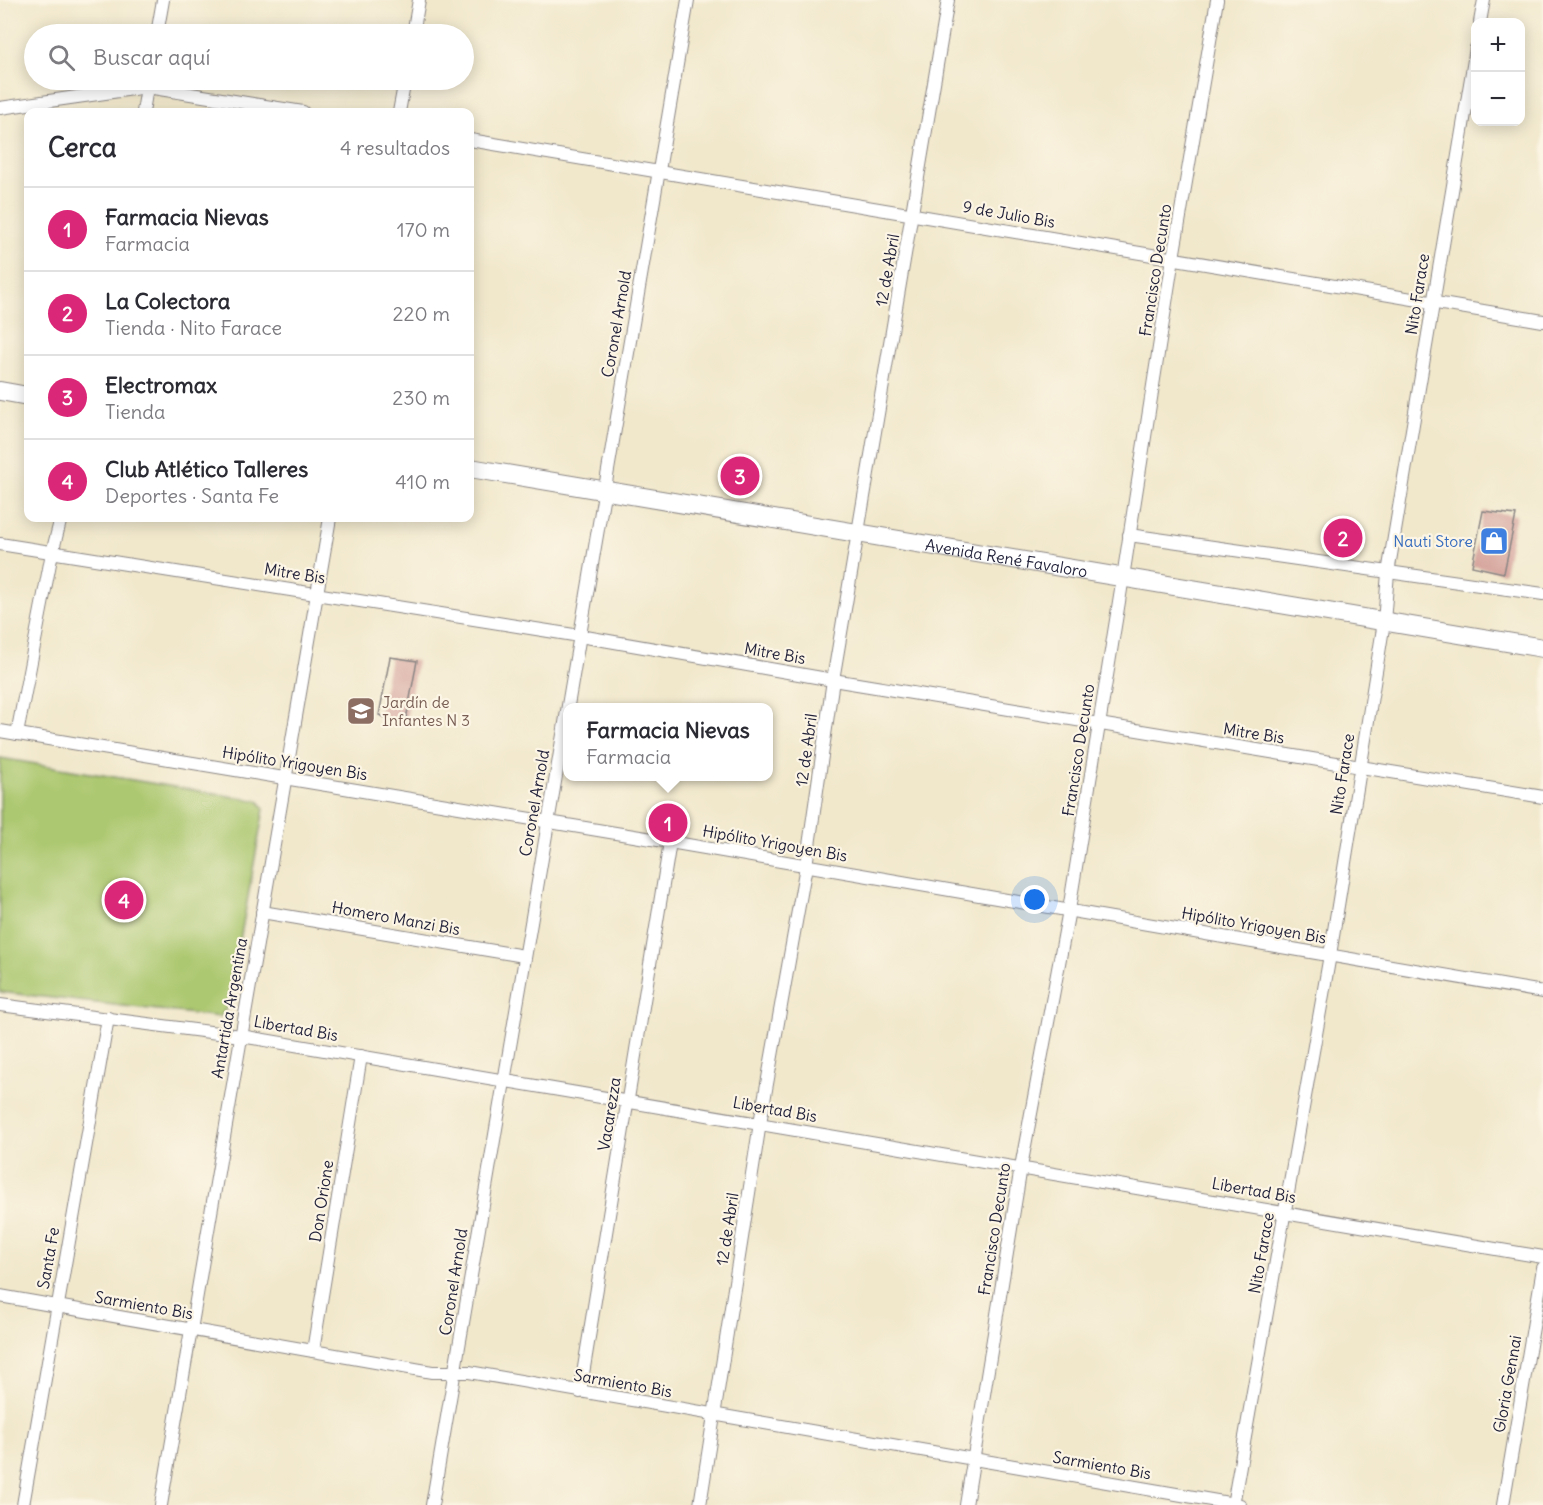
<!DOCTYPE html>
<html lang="es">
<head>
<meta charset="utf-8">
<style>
  body { margin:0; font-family:Delius,sans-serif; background:#f2f2f3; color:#2b2b33 }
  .controls { position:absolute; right:18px; top:18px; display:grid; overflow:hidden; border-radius:12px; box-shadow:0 3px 15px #0003 }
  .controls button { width:54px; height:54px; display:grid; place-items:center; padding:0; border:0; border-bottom:2px solid #e1e1e2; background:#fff; color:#2b2b33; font:30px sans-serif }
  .you { position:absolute; left:1035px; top:900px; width:21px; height:21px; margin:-15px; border:4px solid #fff; border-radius:50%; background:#1a73e8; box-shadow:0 0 0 9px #1a73e833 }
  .badge { display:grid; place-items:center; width:39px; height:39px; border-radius:50%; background:#db2777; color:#fff; font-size:20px; font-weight:700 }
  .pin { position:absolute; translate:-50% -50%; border:3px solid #fff; box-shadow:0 2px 6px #0006 }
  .popup { position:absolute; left:563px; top:703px; width:210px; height:78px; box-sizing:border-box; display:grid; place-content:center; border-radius:12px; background:#fff; filter:drop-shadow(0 2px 4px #0005); font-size:20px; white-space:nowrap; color:#7c7c81 }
  .popup b { font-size:22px; color:#2b2b33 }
  .popup::after { content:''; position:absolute; left:50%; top:100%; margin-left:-12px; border:12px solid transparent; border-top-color:#fff }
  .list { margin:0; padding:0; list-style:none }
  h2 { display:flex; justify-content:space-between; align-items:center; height:78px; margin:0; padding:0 24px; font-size:26px }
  h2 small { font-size:20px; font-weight:400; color:#7c7c81 }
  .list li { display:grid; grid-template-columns:39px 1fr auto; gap:18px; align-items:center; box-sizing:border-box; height:84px; padding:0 24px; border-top:2px solid #e1e1e2 }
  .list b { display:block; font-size:22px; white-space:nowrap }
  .list p { margin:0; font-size:20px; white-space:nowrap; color:#7c7c81 }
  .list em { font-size:20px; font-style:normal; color:#7c7c81 }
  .icon { flex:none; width:33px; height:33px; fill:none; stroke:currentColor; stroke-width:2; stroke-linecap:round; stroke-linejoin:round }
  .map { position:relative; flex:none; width:1543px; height:1505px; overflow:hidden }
  .search { position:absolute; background:#fff; box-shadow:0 3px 15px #0003; left:24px; top:24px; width:450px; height:66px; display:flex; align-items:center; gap:15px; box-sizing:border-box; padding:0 21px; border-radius:33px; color:#7c7c81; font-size:22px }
  .panel { position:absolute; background:#fff; box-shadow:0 3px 15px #0003; left:24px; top:108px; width:450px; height:414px; border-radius:12px }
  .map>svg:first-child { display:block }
  .green { fill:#acc86f; stroke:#677555; stroke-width:1.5 }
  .building { fill:#d29d96 }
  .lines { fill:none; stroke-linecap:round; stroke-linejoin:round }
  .street-casing { stroke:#8a8584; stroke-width:14 }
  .secondary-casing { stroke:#8a8584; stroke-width:20 }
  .street { stroke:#fff; stroke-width:12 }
  .secondary { stroke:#fff; stroke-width:18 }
  .labels { text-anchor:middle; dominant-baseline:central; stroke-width:4.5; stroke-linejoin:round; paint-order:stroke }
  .street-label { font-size:16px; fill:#22223b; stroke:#fcf5e5 }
  .shop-label { font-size:16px; fill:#366cbe; stroke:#fcf5e5; text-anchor:end }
  .education-label { font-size:16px; fill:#785e54; stroke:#fcf5e5; text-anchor:start }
</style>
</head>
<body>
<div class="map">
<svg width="1543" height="1505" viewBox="0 0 1543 1505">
  <rect width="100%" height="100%" fill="#fcf5e5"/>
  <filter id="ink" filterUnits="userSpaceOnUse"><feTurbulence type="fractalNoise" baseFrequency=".0167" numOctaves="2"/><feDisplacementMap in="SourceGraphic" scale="12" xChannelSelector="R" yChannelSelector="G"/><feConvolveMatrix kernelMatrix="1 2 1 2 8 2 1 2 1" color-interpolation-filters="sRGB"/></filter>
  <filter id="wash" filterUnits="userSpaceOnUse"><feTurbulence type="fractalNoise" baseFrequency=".008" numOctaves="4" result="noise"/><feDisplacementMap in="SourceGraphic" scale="24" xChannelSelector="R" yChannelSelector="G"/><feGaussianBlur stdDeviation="1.35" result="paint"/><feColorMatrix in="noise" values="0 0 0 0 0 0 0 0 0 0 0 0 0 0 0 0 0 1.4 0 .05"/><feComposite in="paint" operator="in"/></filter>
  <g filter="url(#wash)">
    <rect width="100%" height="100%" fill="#f1e8cc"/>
    <!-- green -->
    <polygon class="green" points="0,758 259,801 264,809 228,1006 220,1017 0,992"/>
    <g id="blocks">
      <!-- building -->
      <g class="building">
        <polygon points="1483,511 1516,515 1504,573 1472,566"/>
        <polygon points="390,657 417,661 405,725 379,715"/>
      </g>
    </g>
  </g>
  <g filter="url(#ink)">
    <use href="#blocks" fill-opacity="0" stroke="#8a8584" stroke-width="1.5"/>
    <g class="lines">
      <!-- street casing -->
      <g class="street-casing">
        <g id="street">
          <polyline points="1480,22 1484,0"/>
          <polyline points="157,34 163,0"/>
          <polyline points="413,34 419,0"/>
          <polyline points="0,108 147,87 303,112"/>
          <polyline points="143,112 148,81"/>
          <polyline points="399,112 405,80"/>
          <polyline points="470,140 1543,321"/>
          <polyline points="1129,535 1543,594"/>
          <polyline points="0,544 580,636 833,680 1543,797"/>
          <polyline points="0,731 670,842 1543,992"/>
          <polyline points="17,734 52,553 61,518"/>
          <polyline points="262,912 524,956"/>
          <polyline points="0,1005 241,1036 1543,1257"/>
          <polyline points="0,1296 432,1372 469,1372 1240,1505"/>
          <polyline points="313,1351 361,1056"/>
          <polyline points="580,1392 670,842"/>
          <polyline points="23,1505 108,1018"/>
          <polyline points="161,1505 330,518"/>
          <polyline points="432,1505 688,0"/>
          <polyline points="700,1505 760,1123 806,866 833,680 948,0"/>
          <polyline points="966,1505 1021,1167 1069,910 1123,577 1173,258 1217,0"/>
          <polyline points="1233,1505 1330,955 1384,622 1388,573 1476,48"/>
          <polyline points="1503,1505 1543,1268"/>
        </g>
      </g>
      <!-- secondary casing -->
      <g class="secondary-casing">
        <g id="secondary">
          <polyline points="0,391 28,396"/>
          <path id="s1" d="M 470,468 L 1543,648"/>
        </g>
      </g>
      <!-- street -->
      <use href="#street" class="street"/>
      <!-- secondary -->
      <use href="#secondary" class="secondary"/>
    </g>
  </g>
  <!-- icons -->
  <defs>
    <g id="shop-square" transform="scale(1.5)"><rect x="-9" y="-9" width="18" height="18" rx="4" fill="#3f7fe0" stroke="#fcf5e5"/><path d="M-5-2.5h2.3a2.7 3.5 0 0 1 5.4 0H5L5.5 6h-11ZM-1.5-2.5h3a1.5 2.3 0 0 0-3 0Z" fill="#fff"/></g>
    <g id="school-square" transform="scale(1.5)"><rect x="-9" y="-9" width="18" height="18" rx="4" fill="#8d6e63" stroke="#fcf5e5"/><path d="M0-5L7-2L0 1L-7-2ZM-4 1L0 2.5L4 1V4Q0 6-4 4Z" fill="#fff"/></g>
  </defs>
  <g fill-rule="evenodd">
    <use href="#shop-square" x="1494" y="541"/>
    <use href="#school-square" x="361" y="711"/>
  </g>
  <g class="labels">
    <!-- street labels -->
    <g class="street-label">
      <text transform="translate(1009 214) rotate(10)">9 de Julio Bis</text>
      <text transform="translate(887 270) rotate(-80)">12 de Abril</text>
      <text transform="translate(1155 270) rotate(-81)">Francisco Decunto</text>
      <text transform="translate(1417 294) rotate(-81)">Nito Farace</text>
      <text transform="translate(616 324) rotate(-80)">Coronel Arnold</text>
      <text stroke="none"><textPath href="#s1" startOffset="544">Avenida René Favaloro</textPath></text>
      <text transform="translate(295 573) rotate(9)">Mitre Bis</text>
      <text transform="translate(775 653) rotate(10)">Mitre Bis</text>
      <text transform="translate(1254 733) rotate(9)">Mitre Bis</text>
      <text transform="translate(806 750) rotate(-82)">12 de Abril</text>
      <text transform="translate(1078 750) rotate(-81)">Francisco Decunto</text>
      <text transform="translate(295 763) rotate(9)">Hipólito Yrigoyen Bis</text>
      <text transform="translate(1342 774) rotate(-81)">Nito Farace</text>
      <text transform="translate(534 803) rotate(-80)">Coronel Arnold</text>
      <text transform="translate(775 843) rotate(10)">Hipólito Yrigoyen Bis</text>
      <text transform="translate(396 918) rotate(10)">Homero Manzi Bis</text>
      <text transform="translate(1254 925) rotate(10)">Hipólito Yrigoyen Bis</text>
      <text transform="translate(229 1008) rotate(-80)">Antartida Argentina</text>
      <text transform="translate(296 1028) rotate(10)">Libertad Bis</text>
      <text transform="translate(775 1109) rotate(10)">Libertad Bis</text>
      <text transform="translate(609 1114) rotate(-81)">Vacarezza</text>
      <text transform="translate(1254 1190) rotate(10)">Libertad Bis</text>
      <text transform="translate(321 1201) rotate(-81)">Don Orione</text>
      <text transform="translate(727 1229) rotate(-81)">12 de Abril</text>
      <text transform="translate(994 1229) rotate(-81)">Francisco Decunto</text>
      <text transform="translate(1261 1253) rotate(-80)">Nito Farace</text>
      <text transform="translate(48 1258) rotate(-80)">Santa Fe</text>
      <text transform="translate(453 1282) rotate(-81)">Coronel Arnold</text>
      <text transform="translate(144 1305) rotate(10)">Sarmiento Bis</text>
      <text transform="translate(623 1383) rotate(10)">Sarmiento Bis</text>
      <text transform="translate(1507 1384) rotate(-80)">Gloria Gennai</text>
      <text transform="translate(1102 1465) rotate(10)">Sarmiento Bis</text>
    </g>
    <!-- shop labels -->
    <g class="shop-label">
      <text x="1473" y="541">Nauti Store</text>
    </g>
    <!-- education labels -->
    <g class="education-label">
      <text x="382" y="702">Jardín de<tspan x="382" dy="18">Infantes N 3</tspan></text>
    </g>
  </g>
</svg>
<div class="controls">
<button>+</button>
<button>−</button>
</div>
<div class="you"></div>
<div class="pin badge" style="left:668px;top:823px">1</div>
<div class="popup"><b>Farmacia Nievas</b>Farmacia</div>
<div class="pin badge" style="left:1343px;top:538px">2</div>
<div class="pin badge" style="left:740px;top:476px">3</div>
<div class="pin badge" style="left:124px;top:900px">4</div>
<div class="search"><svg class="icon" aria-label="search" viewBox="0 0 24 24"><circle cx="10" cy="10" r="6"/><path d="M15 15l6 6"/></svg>Buscar aquí</div>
<section class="panel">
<h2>Cerca<small>4 resultados</small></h2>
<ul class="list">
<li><span class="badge">1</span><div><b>Farmacia Nievas</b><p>Farmacia</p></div><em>170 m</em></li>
<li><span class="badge">2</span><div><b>La Colectora</b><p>Tienda · Nito Farace</p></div><em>220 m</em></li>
<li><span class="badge">3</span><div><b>Electromax</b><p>Tienda</p></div><em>230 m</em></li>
<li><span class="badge">4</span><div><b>Club Atlético Talleres</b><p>Deportes · Santa Fe</p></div><em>410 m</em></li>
</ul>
</section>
</div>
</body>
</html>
